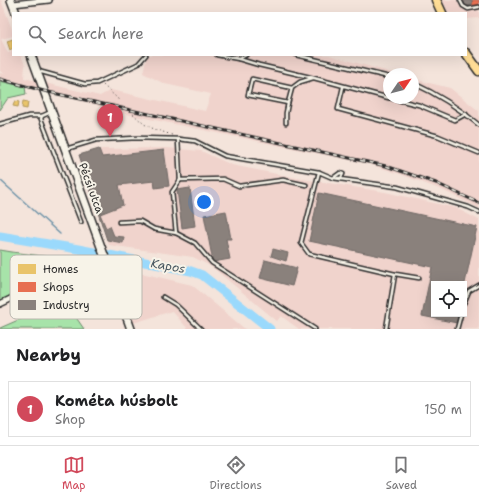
<!DOCTYPE html>
<html lang="en">
<head>
<meta charset="utf-8">
<style>
  body { margin:0; font-family:"Shantell Sans",sans-serif; background:#f6f6f6; color:#202124 }
  .controls { position:absolute; right:12px; bottom:12px; display:grid; overflow:hidden; border-radius:0px; box-shadow:0 4px 16px #0002 }
  .controls button { width:36px; height:36px; display:grid; place-items:center; padding:0; border:0; border-bottom:1px solid #e0e0e0; background:#fff; color:#202124; font:20px sans-serif }
  .compass { position:absolute; left:383px; top:68px; width:36px; height:36px; border-radius:50%; background:#fff; box-shadow:0 4px 16px #0002; rotate:55deg }
  .you { position:absolute; left:204px; top:202px; width:14px; height:14px; margin:-10px; border:3px solid #fff; border-radius:50%; background:#1a73e8; box-shadow:0 0 0 6px #1a73e833 }
  .badge { display:grid; place-items:center; width:26px; height:26px; border-radius:50%; background:#d1495b; color:#fff; font-size:13px; font-weight:700 }
  .pin { position:absolute; translate:-50% -33px; filter:drop-shadow(0 1px 2px #0008) }
  .pin::after { content:''; position:absolute; top:21px; width:14px; height:12px; background:inherit; clip-path:polygon(0 0,100% 0,50% 100%) }
  .list { margin:0; padding:0; list-style:none }
  h2 { display:flex; justify-content:space-between; align-items:center; height:52px; margin:0; padding:0 16px; font-size:17px }
  h2 small { font-size:13px; font-weight:400; color:#757577 }
  .list li { display:grid; grid-template-columns:26px 1fr auto; gap:12px; align-items:center; box-sizing:border-box; height:56px; margin:0 8px 8px; padding:0 8px; border:1px solid #e0e0e0; border-radius:0px }
  .list b { display:block; font-size:15px; white-space:nowrap }
  .list p { margin:0; font-size:13px; white-space:nowrap; color:#757577 }
  .list em { font-size:13px; font-style:normal; color:#757577 }
  .icon { flex:none; width:22px; height:22px; fill:none; stroke:currentColor; stroke-width:2; stroke-linecap:round; stroke-linejoin:round }
  .map { position:relative; flex:none; width:479px; height:329px; overflow:hidden }
  .search { position:absolute; background:#fff; box-shadow:0 4px 16px #0002; left:12px; right:12px; top:12px; height:44px; display:flex; align-items:center; gap:10px; box-sizing:border-box; padding:0 14px; border-radius:0px; color:#757577; font-size:15px }
  .sheet { height:116px; background:#fff }
  nav { display:flex; justify-content:space-around; align-items:center; box-sizing:border-box; height:56px; border-top:1px solid #e0e0e0; background:#fff; font-size:11px; color:#757577 }
  nav a { display:grid; justify-items:center; gap:2px }
  nav .on { color:#d1495b }
  .map>svg:first-child { display:block }
  .built { fill:#f0d3cc; fill-rule:evenodd }
  .green { fill:#a7e3a9; stroke:#69876a }
  .homes { fill:#e9c46a; stroke:#b09657 }
  .shops { fill:#e76f51; stroke:#af5b46 }
  .industry { fill:#8a817c; stroke:#6e6764 }
  .lines { fill:none; stroke-linecap:round; stroke-linejoin:round }
  .stream { stroke:#6e93a8; stroke-width:1.5 }
  .river { stroke:#9ad9fc; stroke-width:9 }
  .service-casing { stroke:#2b2b2b; stroke-width:5.5 }
  .minor-casing { stroke:#2b2b2b; stroke-width:8 }
  .tertiary-casing { stroke:#2b2b2b; stroke-width:10 }
  .primary-casing { stroke:#2b2b2b; stroke-width:11 }
  .path { stroke:#2b2b2b; stroke-width:1; stroke-dasharray:1 3; stroke-linecap:butt }
  .service { stroke:#f7f3e8; stroke-width:2.5 }
  .minor { stroke:#f7f3e8; stroke-width:5 }
  .tertiary { stroke:#f7f3e8; stroke-width:7 }
  .primary { stroke:#ffdd96; stroke-width:8 }
  .rail-casing { stroke:#2b2b2b; stroke-width:3 }
  .rail { stroke:#f7f3e8; stroke-width:1.5; stroke-dasharray:4.5; stroke-linecap:butt }
  .labels { text-anchor:middle; dominant-baseline:central; stroke-width:4; stroke-linejoin:round; paint-order:stroke }
  .street-label { font-size:11px; fill:#2b2b2b; stroke:#f7f3e8 }
  .water-label { font-size:12px; font-style:italic; fill:#47565f; stroke:#f7f3e8 }
  .key { fill:#f7f3e8; stroke:#bab7af; stroke-width:1 }
  .key-label { font-size:11px; fill:#2b2b2b }
</style>
</head>
<body>
<div class="map">
<svg width="479" height="329" viewBox="0 0 479 329">
  <rect width="100%" height="100%" fill="#f4e4db"/>
  <filter id="ink" filterUnits="userSpaceOnUse"><feTurbulence type="fractalNoise" baseFrequency=".025" numOctaves="2"/><feDisplacementMap in="SourceGraphic" scale="8" xChannelSelector="R" yChannelSelector="G"/><feConvolveMatrix kernelMatrix="1 2 1 2 8 2 1 2 1" color-interpolation-filters="sRGB"/></filter>
  <g filter="url(#ink)">
    <!-- built -->
    <g class="built">
      <polygon points="0,0 1,0 13,32 13,36 1,39 8,53 13,51 13,55 21,55 25,65 24,78 100,96 111,90 205,111 211,94 165,84 143,73 147,55 329,55 396,74 389,74 389,98 413,98 413,79 450,88 479,111 479,208 442,190 400,174 369,164 101,109 98,105 0,81 0,73 5,74 0,71"/>
      <polygon points="435,0 479,0 479,18 466,19 466,13 441,13"/>
      <path d="M 167,148 L 201,151 L 232,165 L 297,178 L 385,192 L 456,208 L 479,220 L 479,329 L 299,329 L 281,316 L 277,321 L 212,267 L 193,257 L 109,245 L 79,156 L 102,149 ZM 434,284 L 464,284 L 464,314 L 434,314 Z"/>
      <polygon points="103,264 192,285 245,329 188,329 172,311 127,325"/>
    </g>
    <!-- green -->
    <g class="green">
      <polygon points="0,81 25,87 26,94 8,98 0,110"/>
      <polygon points="0,250 12,252 103,264 62,271 0,301"/>
      <polygon points="64,300 84,329 0,329 0,328"/>
    </g>
    <!-- homes -->
    <g class="homes">
      <polygon points="13,39 13,48 10,50 7,41"/>
      <polygon points="15,101 19,102 18,107 13,106"/>
      <polygon points="23,101 28,102 27,109 22,108"/>
    </g>
    <!-- shops -->
    <rect class="shops" x="472" y="0" width="7" height="5"/>
    <!-- industry -->
    <g class="industry">
      <polygon points="464,0 472,0 472,5 465,6"/>
      <polygon points="99,149 102,157 164,150 169,186 155,188 154,181 119,185 123,205 100,214 106,228 110,226 114,236 124,237 123,243 107,240 79,155"/>
      <polygon points="190,188 195,226 182,228 177,190"/>
      <polygon points="319,193 477,227 464,288 464,284 434,284 434,314 459,314 457,323 422,316 432,267 309,241"/>
      <polygon points="226,211 231,239 226,239 230,259 213,262 204,215"/>
      <polygon points="273,249 288,253 286,261 271,256"/>
      <polygon points="265,260 297,268 292,286 260,278"/>
    </g>
    <g class="lines">
      <!-- stream -->
      <polyline class="stream" points="0,180 60,234"/>
      <!-- river -->
      <polyline class="river" points="0,236 78,249 191,271 202,275 270,329"/>
      <!-- service casing -->
      <g class="service-casing">
        <g id="service">
          <polyline points="460,0 463,6 468,9 479,7"/>
          <polyline points="217,55 239,59 246,55"/>
          <polyline points="296,55 389,77"/>
          <polyline points="239,59 259,65 314,78 389,98"/>
          <polyline points="38,71 85,84 97,83 138,64 146,55"/>
          <path d="M 413,83 C 437,94 459,108 479,125"/>
          <polyline points="343,87 338,109 438,136 479,153"/>
          <polyline points="292,88 288,103 248,95 252,79 292,88 300,82 313,78"/>
          <polyline points="390,98 419,105 455,120 466,114"/>
          <polyline points="51,112 42,116 41,119 81,222"/>
          <polyline points="286,123 286,113 288,103"/>
          <polyline points="0,124 29,116 42,116"/>
          <polyline points="178,139 180,180 223,179 239,186 283,180 306,185"/>
          <polyline points="66,149 96,140 137,138 178,139 195,141 225,156 319,172 333,178 397,187 468,207 479,212"/>
          <polyline points="319,172 301,243 309,254 395,274 419,278"/>
          <polyline points="333,178 340,173 343,174 341,178 338,178"/>
          <polyline points="180,180 172,192 176,233 195,243 212,263 315,329"/>
          <polyline points="119,222 140,221 154,229 176,233"/>
          <polyline points="163,297 176,305 201,329"/>
          <polyline points="464,303 469,291 479,285"/>
          <polyline points="386,329 395,274"/>
          <polyline points="457,329 461,314"/>
        </g>
      </g>
      <!-- minor casing -->
      <g class="minor-casing">
        <g id="minor">
          <polyline points="13,4 49,0"/>
          <polyline points="0,304 63,274 108,267"/>
        </g>
      </g>
      <!-- tertiary casing -->
      <g class="tertiary-casing">
        <g id="tertiary">
          <polyline points="11,0 16,13"/>
          <polyline points="31,55 131,329"/>
        </g>
      </g>
      <!-- primary casing -->
      <g class="primary-casing">
        <g id="primary">
          <polyline points="436,0 442,13"/>
          <polyline points="466,53 479,71"/>
        </g>
      </g>
      <!-- path -->
      <g class="path">
        <polyline points="103,85 118,99 119,102"/>
        <polyline points="130,111 144,124 154,129 172,135"/>
      </g>
      <!-- service -->
      <use href="#service" class="service"/>
      <!-- minor -->
      <use href="#minor" class="minor"/>
      <!-- tertiary -->
      <use href="#tertiary" class="tertiary"/>
      <!-- primary -->
      <use href="#primary" class="primary"/>
      <!-- rail casing -->
      <g class="rail-casing">
        <polyline id="rail" points="0,79 44,91 386,166 436,183 479,203"/>
      </g>
      <!-- rail -->
      <use href="#rail" class="rail"/>
    </g>
  </g>
  <g class="labels">
    <!-- street labels -->
    <g class="street-label">
      <text transform="translate(91 188) rotate(70)">Pécsi utca</text>
    </g>
    <!-- water labels -->
    <g class="water-label">
      <text transform="translate(168 266) rotate(10)">Kapos</text>
    </g>
  </g>
  <!-- legend -->
  <rect x="10" y="255" width="132" height="64" rx="6" class="key"/>
  <rect x="18" y="264" width="18" height="10" fill="#e9c46a"/>
  <rect x="18" y="282" width="18" height="10" fill="#e76f51"/>
  <rect x="18" y="300" width="18" height="10" fill="#8a817c"/>
  <g class="key-label">
    <text x="43" y="273">Homes</text>
    <text x="43" y="291">Shops</text>
    <text x="43" y="309">Industry</text>
  </g>
</svg>
<div class="controls">
<button><svg class="icon" aria-label="locate" viewBox="0 0 24 24"><circle cx="12" cy="12" r="6"/><path d="M12 2v4M12 18v4M2 12h4M18 12h4"/></svg></button>
</div>
<svg class="compass" viewBox="-18 -18 36 36"><path d="M0-13l5 13h-10z" fill="#e53935"/><path d="M0 13l5-13h-10z" fill="#757577"/></svg>
<div class="you"></div>
<div class="pin badge" style="left:110px;top:137px">1</div>
<div class="search"><svg class="icon" aria-label="search" viewBox="0 0 24 24"><circle cx="10" cy="10" r="6"/><path d="M15 15l6 6"/></svg>Search here</div>
</div>
<section class="sheet">
<h2>Nearby<small></small></h2>
<ul class="list">
<li><span class="badge">1</span><div><b>Kométa húsbolt</b><p>Shop</p></div><em>150 m</em></li>
</ul>
</section>
<nav>
<a class="on"><svg class="icon" aria-label="map" viewBox="0 0 24 24"><path d="M3 6l6-2 6 2 6-2v14l-6 2-6-2-6 2zM9 4v14M15 6v14"/></svg>Map</a>
<a><svg class="icon" aria-label="directions" viewBox="0 0 24 24"><path d="M12 3l9 9-9 9-9-9zM9 14v-3h6M13 9l2 2-2 2"/></svg>Directions</a>
<a><svg class="icon" aria-label="saved" viewBox="0 0 24 24"><path d="M7 4h10v16l-5-4-5 4z"/></svg>Saved</a>
</nav>
</body>
</html>
